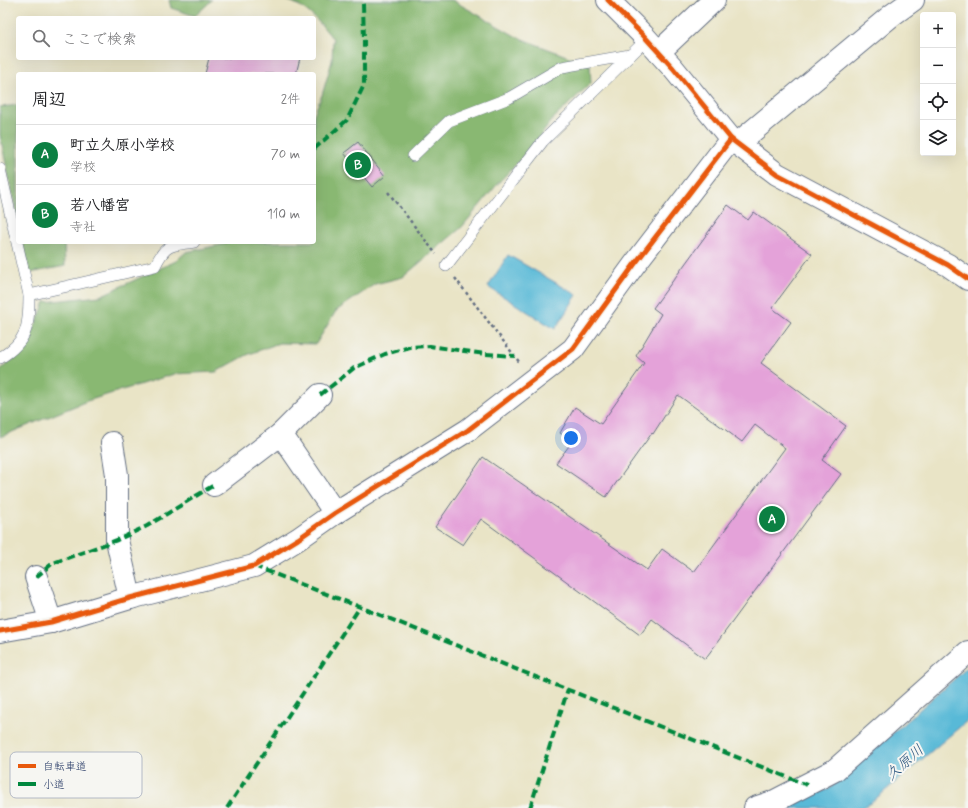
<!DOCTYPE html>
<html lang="ja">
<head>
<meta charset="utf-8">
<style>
  body { margin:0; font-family:Mynerve,"Klee One",sans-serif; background:#f2f2f2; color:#202124 }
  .controls { position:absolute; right:12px; top:12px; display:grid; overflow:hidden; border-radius:4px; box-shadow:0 4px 16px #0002 }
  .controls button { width:36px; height:36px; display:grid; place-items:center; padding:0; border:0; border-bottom:1px solid #e0e0e0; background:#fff; color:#202124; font:20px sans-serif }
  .you { position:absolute; left:571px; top:438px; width:14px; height:14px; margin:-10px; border:3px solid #fff; border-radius:50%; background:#1a73e8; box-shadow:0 0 0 6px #1a73e833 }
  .badge { display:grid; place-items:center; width:26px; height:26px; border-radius:50%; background:#0b8043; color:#fff; font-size:13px; font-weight:700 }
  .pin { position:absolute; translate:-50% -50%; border:2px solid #fff; box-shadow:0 1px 4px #0006 }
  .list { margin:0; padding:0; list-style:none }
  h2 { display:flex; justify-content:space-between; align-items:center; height:52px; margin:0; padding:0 16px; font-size:17px }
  h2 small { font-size:13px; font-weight:400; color:#757577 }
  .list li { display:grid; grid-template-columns:26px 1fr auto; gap:12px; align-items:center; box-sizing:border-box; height:60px; padding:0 16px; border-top:1px solid #e0e0e0 }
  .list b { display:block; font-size:15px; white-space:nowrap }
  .list p { margin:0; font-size:13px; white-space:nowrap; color:#757577 }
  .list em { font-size:13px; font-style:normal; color:#757577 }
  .icon { flex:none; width:22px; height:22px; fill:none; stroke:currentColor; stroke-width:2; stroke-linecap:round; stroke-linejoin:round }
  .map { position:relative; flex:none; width:968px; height:808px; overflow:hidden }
  .search { position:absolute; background:#fff; box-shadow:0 4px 16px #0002; left:16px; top:16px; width:300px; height:44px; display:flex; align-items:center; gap:10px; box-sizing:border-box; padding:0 14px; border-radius:4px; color:#757577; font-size:15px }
  .panel { position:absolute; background:#fff; box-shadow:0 4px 16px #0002; left:16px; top:72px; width:300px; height:172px; border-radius:4px }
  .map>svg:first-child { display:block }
  .forest { fill:#89b872; stroke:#527468 }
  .water { fill:#59b9d7; stroke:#3a749a }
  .building { fill:#e4a2d9 }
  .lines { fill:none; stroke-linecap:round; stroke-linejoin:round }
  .lane-casing { stroke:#636e82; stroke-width:12 }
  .street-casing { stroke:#636e82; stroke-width:24 }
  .secondary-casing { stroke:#636e82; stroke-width:24 }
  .path { stroke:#636e82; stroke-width:2.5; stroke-dasharray:3 3; stroke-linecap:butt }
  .lane { stroke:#fff; stroke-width:11 }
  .street { stroke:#fff; stroke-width:22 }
  .secondary { stroke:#fff; stroke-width:22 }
  .quiet { stroke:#00873e; stroke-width:4; stroke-dasharray:8 4; stroke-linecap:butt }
  .cycleway-casing { stroke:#f6f6f2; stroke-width:8 }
  .cycleway { stroke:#e8590c; stroke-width:5 }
  .labels { text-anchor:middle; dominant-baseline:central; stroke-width:4; stroke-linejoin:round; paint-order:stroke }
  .water-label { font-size:15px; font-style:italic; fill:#2e5882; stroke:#f6f6f2 }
  .key { fill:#f6f6f2; stroke:#b4bac6; stroke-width:1 }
  .key-label { font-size:11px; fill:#1b2f5e }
</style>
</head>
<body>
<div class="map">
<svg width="968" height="808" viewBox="0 0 968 808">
  <rect width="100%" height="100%" fill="#f6f6f2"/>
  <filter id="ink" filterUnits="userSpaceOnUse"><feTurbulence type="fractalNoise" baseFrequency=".025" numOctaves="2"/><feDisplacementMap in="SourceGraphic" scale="8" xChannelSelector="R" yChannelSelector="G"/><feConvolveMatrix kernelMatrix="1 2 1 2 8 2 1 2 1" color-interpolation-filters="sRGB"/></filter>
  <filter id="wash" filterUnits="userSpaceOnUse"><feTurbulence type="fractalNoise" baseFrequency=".012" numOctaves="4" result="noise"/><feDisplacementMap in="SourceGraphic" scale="16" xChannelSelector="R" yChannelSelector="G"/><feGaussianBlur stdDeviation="0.9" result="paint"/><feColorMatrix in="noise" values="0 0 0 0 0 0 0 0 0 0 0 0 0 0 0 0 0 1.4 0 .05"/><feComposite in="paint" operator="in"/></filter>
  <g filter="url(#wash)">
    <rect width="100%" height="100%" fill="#e9e4c6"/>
    <!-- forest -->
    <g class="forest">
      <polygon points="169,0 212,0 195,16 171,8"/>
      <path d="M 285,0 L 452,0 L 517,37 L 590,65 L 591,83 L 554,118 L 527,153 L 500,181 L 462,227 L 403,277 L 375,284 L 336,311 L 316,344 L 279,343 L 247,355 L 216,372 L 174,374 L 87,401 L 0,437 L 0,370 L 26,348 L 45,302 L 100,296 L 176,261 L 186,252 L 225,244 L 227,242 L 314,242 L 314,114 L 322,95 L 332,61 L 333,39 C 320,23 306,5 285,0 Z"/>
      <polygon points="18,105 18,223 0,135 0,107"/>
      <polygon points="22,242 64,242 65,266 30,273"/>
    </g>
    <!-- water -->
    <g class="water">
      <polygon points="508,255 577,295 555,329 488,287"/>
      <polygon points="968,667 968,720 872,802 862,808 776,808 829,789"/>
    </g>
    <g id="blocks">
      <!-- building -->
      <g class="building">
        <polygon points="209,58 300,58 296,74 205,74"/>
        <polygon points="358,142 385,176 372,187 344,153"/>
        <polygon points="728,205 748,220 754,212 812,254 772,308 791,322 761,363 846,426 822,460 841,474 705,659 652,619 640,635 481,519 463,545 435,527 483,457 647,570 662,549 694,572 785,448 755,425 742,442 678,395 653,434 652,433 606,497 556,463 572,442 560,433 575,407 601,424 644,363 636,356 661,314 653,308"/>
      </g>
    </g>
  </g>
  <g filter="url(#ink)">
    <use href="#blocks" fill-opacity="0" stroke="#636e82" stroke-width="1"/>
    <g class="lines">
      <!-- lane casing -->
      <g class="lane-casing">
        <g id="lane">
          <polyline points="413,156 449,121 509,98 562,67 630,55"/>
          <path d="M 0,169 L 29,295 C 29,326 28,341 0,358"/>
          <polyline points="446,266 543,141 647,39"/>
          <path d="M 29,295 L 155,266 C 166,243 171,246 194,242"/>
        </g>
      </g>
      <!-- street casing -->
      <g class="street-casing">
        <g id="street">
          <polyline points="659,52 714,0"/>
          <polyline points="737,144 892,15 913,0"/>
          <polyline points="281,434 335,513"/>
          <polyline points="112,443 117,475 117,540 130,598"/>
          <polyline points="214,485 281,434 320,395"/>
          <polyline points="36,577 51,622"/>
          <polyline points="0,631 51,622 130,598 254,566 298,539 335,513 468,430 573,349 634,265 731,139"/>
          <polyline points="755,808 773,802 835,770 968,652"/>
        </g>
      </g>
      <!-- secondary casing -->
      <g class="secondary-casing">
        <polyline id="secondary" points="608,0 643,35 673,68 731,139 777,174 948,265 968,279"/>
      </g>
      <!-- path -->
      <g class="path">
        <polyline points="388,192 436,254"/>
        <polyline points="455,278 520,363"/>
      </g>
      <!-- lane -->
      <use href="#lane" class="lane"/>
      <!-- street -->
      <use href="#street" class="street"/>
      <!-- secondary -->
      <use href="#secondary" class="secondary"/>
      <!-- quiet -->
      <g class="quiet">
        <polyline points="314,149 347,120 364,85 364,40 363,4 362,0"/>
        <polyline points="320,395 354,368 385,354 410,347 430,346 485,354 515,356"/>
        <polyline points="254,566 360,607 807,785"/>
        <polyline points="36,577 53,563 117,540 147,526 214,485"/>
        <polyline points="227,808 360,607"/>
        <polyline points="530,808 568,689"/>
      </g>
      <!-- cycleway casing -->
      <g class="cycleway-casing">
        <g id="cycleway">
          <polyline points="608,0 643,35 673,68 731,139 777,174 948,265 968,279"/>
          <polyline points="0,631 51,622 130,598 254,566 298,539 335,513 468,430 573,349 634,265 731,139"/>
        </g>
      </g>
      <!-- cycleway -->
      <use href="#cycleway" class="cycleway"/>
    </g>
  </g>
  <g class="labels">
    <!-- water labels -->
    <g class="water-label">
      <text transform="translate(905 763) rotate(-41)">久原川</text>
    </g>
  </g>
  <!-- legend -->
  <rect x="10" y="752" width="132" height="46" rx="6" class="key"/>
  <rect x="18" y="764" width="18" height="4" fill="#e8590c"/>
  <rect x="18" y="782" width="18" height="4" fill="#00873e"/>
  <g class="key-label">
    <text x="43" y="770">自転車道</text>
    <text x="43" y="788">小道</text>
  </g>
</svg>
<div class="controls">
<button>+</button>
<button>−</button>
<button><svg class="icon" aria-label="locate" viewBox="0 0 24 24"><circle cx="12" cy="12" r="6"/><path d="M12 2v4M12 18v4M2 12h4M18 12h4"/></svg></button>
<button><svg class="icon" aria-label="layers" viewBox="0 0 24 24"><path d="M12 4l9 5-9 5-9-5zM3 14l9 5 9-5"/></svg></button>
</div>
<div class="you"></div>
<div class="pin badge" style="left:772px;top:519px">A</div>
<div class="pin badge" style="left:358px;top:165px">B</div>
<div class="search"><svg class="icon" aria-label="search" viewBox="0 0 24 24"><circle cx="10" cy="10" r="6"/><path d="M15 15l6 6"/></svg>ここで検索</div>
<section class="panel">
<h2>周辺<small>2件</small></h2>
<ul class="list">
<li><span class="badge">A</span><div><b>町立久原小学校</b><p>学校</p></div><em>70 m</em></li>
<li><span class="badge">B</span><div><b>若八幡宮</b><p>寺社</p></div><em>110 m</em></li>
</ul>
</section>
</div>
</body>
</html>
